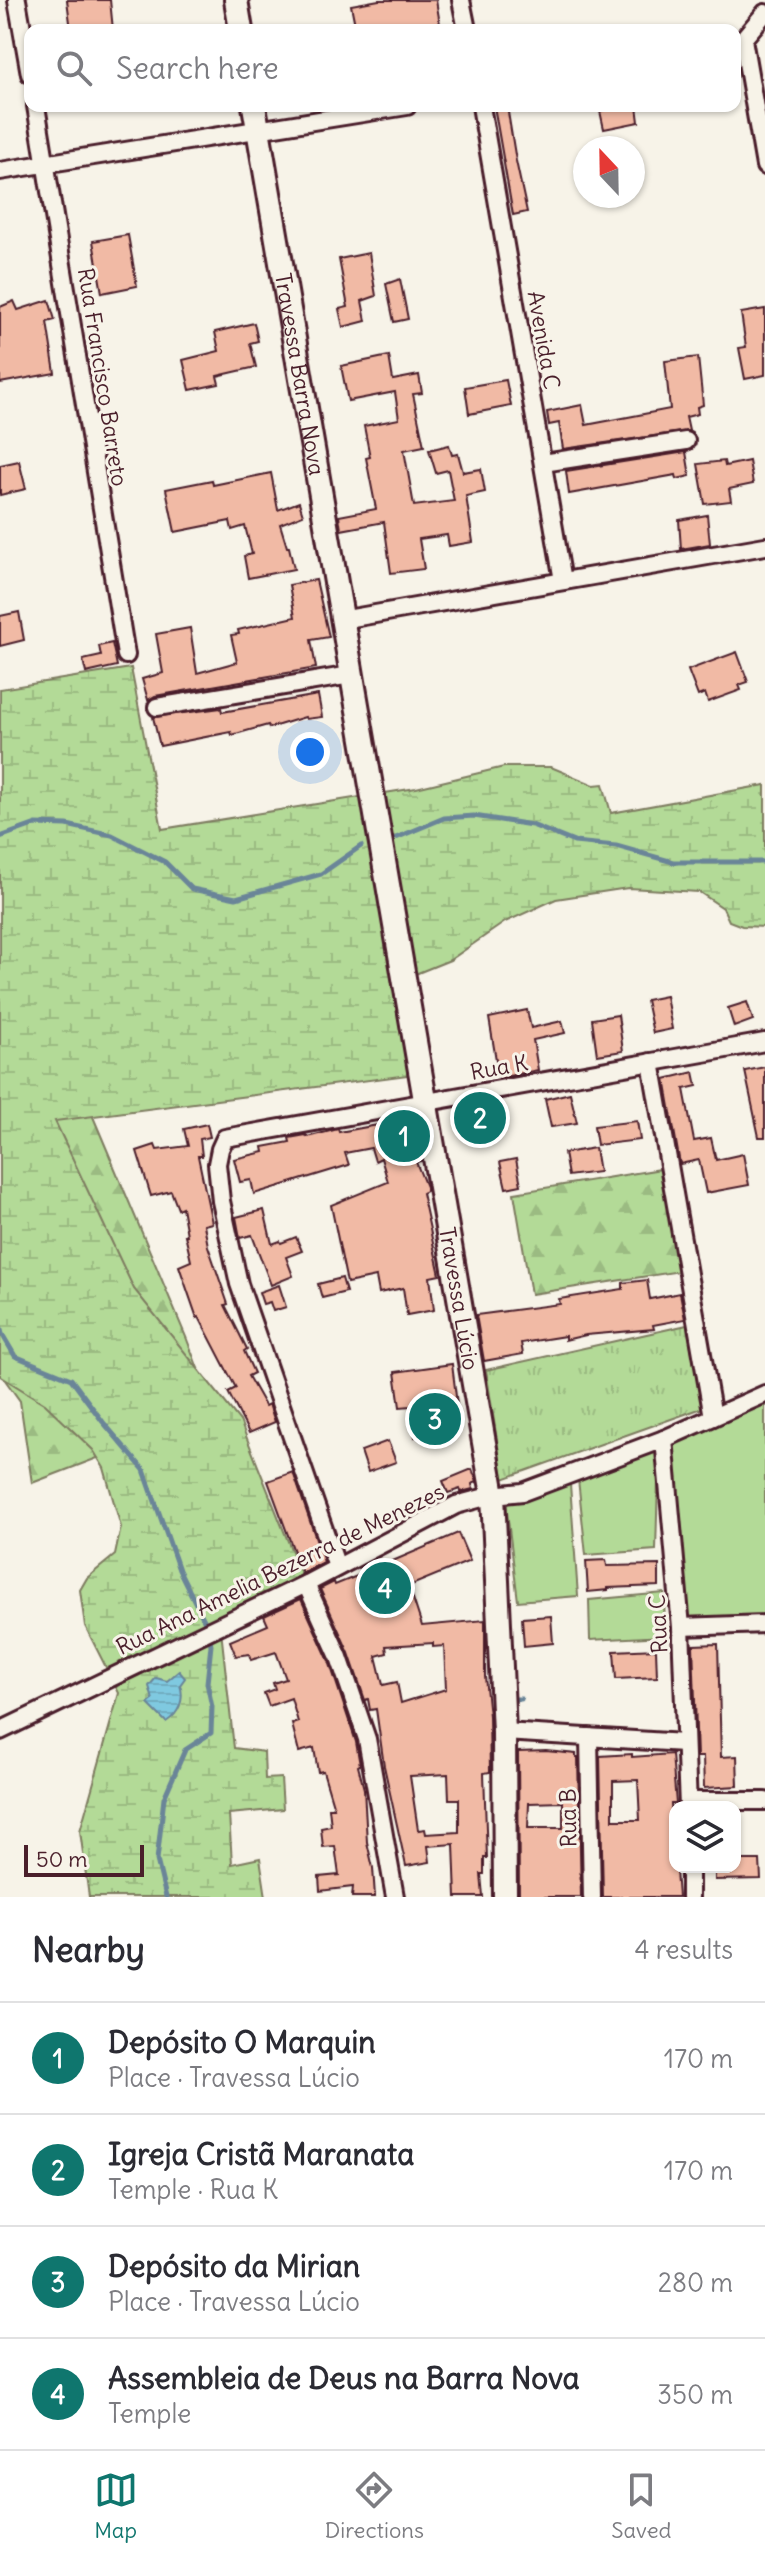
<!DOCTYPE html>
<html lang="en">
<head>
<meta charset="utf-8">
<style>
  body { margin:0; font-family:Delius,sans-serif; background:#f2f2f3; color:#2b2b33 }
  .controls { position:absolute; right:24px; bottom:24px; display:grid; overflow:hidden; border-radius:16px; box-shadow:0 2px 6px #0004 }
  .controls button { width:72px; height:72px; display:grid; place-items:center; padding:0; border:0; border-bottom:2px solid #e1e1e2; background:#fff; color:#2b2b33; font:40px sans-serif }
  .compass { position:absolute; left:573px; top:136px; width:72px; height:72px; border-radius:50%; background:#fff; box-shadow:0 2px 6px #0004; rotate:338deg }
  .scale { position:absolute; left:24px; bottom:20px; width:120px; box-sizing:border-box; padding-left:8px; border:4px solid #4a1f2b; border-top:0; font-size:22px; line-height:28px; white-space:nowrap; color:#4a1f2b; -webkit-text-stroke:6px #f7f3e8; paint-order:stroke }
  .you { position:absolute; left:310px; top:752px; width:28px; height:28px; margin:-20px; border:6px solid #fff; border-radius:50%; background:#1a73e8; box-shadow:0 0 0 12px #1a73e833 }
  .badge { display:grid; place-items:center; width:52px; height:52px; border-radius:50%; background:#0f766e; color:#fff; font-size:26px; font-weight:700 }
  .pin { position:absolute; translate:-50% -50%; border:4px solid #fff; box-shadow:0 2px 8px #0006 }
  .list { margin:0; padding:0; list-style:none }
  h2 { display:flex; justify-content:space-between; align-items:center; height:104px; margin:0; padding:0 32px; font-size:34px }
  h2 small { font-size:26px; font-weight:400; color:#7c7c81 }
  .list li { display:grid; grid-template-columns:52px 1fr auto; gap:24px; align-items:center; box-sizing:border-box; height:112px; padding:0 32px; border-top:2px solid #e1e1e2 }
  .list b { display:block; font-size:30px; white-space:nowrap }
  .list p { margin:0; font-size:26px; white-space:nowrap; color:#7c7c81 }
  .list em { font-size:26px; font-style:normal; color:#7c7c81 }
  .icon { flex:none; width:44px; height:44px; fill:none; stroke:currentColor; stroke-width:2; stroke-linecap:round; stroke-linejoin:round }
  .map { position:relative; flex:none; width:765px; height:1897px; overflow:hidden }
  .search { position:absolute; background:#fff; box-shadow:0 2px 6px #0004; left:24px; right:24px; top:24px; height:88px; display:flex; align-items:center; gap:20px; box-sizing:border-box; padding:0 28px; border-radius:16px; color:#7c7c81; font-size:30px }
  .sheet { height:552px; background:#fff }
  nav { display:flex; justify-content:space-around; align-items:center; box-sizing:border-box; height:112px; border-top:2px solid #e1e1e2; background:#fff; font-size:22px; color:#7c7c81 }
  nav a { display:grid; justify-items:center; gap:4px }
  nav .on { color:#0f766e }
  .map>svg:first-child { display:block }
  .grass { fill:url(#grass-tufts); stroke:#7e7c61; stroke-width:2 }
  .forest { fill:url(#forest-firs); stroke:#7e7c61; stroke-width:2 }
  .wetland { fill:url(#wetland-marsh); stroke:#7e7c61; stroke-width:2 }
  .park { fill:#b3da97; stroke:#7e7c61; stroke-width:2 }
  .water { fill:url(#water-rules); stroke:#6a8598; stroke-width:2 }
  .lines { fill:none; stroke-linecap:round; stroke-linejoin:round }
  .stream { stroke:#6a8598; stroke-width:5 }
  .building { fill:#f1baa5; stroke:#4a1f2b; stroke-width:2; fill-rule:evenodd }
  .street-casing { stroke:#4a1f2b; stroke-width:22 }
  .secondary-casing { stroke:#4a1f2b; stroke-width:28 }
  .street { stroke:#f7f3e8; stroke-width:16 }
  .secondary { stroke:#f7f3e8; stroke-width:22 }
  .labels { text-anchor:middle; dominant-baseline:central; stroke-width:6; stroke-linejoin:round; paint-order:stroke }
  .street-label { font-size:22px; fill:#4a1f2b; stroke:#f7f3e8 }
</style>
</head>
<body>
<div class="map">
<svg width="765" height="1897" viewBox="0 0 765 1897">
  <defs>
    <pattern id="grass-tufts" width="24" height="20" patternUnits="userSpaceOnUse" patternTransform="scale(2)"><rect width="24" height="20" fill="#b3da97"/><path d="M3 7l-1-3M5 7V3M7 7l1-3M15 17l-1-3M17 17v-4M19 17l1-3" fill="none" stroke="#9bbb82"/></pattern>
    <pattern id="forest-firs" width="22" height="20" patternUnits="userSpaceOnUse" patternTransform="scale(2)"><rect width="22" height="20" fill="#b3da97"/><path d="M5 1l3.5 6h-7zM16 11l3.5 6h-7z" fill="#9bbb82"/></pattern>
    <pattern id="wetland-marsh" width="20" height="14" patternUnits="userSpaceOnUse" patternTransform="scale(2)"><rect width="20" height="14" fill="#b3da97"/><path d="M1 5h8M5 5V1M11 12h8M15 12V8" fill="none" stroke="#9bbb82"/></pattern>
    <pattern id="water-rules" width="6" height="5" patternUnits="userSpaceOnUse" patternTransform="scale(2)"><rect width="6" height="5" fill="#7fc9e0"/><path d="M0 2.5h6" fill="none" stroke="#6facc0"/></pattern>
  </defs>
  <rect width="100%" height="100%" fill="#f7f3e8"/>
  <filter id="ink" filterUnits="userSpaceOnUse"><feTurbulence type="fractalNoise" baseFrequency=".0125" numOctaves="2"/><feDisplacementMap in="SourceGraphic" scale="16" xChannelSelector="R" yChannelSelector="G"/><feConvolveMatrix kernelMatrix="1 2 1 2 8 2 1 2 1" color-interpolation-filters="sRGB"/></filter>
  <g filter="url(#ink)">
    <!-- grass -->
    <polygon class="grass" points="687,1325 702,1408 503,1479 486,1370"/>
    <!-- forest -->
    <g class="forest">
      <polygon points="0,889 75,1074 186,1337 215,1413 32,1483 20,1401 0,1373"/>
      <polygon points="667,1168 687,1270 531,1294 514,1193"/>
    </g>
    <!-- wetland -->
    <polygon class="wetland" points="131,668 162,829 416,788 504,767 551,767 594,785 603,784 611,813 765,785 765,927 742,926 729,921 723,908 699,892 628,888 556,899 505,922 450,960 393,983 408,1075 55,1121 134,1289 240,1421 303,1579 220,1621 234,1748 264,1752 265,1779 281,1778 283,1809 229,1814 232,1864 260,1858 266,1897 89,1897 80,1831 119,1693 85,1626 80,1590 87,1578 115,1555 121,1527 104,1468 93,1450 45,1404 0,1376 0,689"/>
    <!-- park -->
    <g class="park">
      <polygon points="765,1402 765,1615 685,1621 670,1444"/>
      <polygon points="659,1446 656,1550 586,1555 578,1479"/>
      <polygon points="570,1484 578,1596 518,1601 506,1504"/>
      <polygon points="664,1593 665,1636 590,1640 589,1600"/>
    </g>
    <!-- water -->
    <path class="water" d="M 179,1671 L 185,1678 L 180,1685 C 185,1699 179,1714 166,1722 L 148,1704 L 153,1700 L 149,1686 L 156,1678 L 167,1681 Z"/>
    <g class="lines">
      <!-- stream -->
      <g class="stream">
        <polyline points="0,837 36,824 67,825 112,835 165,862 192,889 236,898 321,874 361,846"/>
        <polyline points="396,838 444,818 474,816 532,825 574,842 616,846 673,862 765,862"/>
        <polyline points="0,1326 2,1334 15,1356 71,1379 103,1422 144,1470 179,1570 209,1630 211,1645 207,1683 212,1707 211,1733 185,1750 164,1798 157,1860 166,1897"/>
        <polyline points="512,1706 515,1699 521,1699"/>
      </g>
    </g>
    <!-- building -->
    <g class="building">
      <polygon points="67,0 110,0 113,30 71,30"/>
      <polygon points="379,0 436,0 441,30 356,30 351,5"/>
      <polygon points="494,106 507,106 516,161 527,212 513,215"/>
      <polygon points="624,106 637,106 639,122 604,129 600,111"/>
      <polygon points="128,235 137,286 102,293 93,241"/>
      <polygon points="369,253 376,296 362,301 366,321 343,327 339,309 348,307 339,259"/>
      <polygon points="400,279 408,319 394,322 386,284"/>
      <polygon points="49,300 55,320 47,322 55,373 0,383 0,307 14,301 18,310"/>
      <polygon points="765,309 765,375 745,379 739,348 746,347 741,313"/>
      <polygon points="254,323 258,341 250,343 256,367 217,376 219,384 190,390 183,360 219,351 215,332"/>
      <polygon points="389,356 393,380 419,375 422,393 413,394 424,446 404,450 414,506 454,501 448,470 436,473 429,450 449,445 452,455 458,454 463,472 481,469 485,492 466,496 473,542 449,546 447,535 419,539 424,569 391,573 384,522 341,530 339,516 376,509 366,458 370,457 364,426 399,419 395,392 348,401 341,366"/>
      <polygon points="698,357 703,405 697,407 698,414 686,417 689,431 563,449 559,423 549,425 547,412 582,405 586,425 670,409 665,361"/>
      <polygon points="506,380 511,406 469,414 465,387"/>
      <polygon points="686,452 690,476 677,479 676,475 569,494 566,471"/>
      <polygon points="19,461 26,489 0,495 0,465"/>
      <polygon points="724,461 725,466 749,461 753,484 729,489 731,501 705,504 698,464"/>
      <polygon points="271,473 278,510 299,502 303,515 280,524 287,547 289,547 294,569 248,578 244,556 252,554 245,526 232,530 230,521 175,532 166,489 212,480 213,485"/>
      <polygon points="707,515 710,544 681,549 679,520"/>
      <polygon points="316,580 329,637 311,640 316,668 155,696 148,700 142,679 163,673 156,634 190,628 197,673 237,662 231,635 239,634 238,630 295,617 289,585"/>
      <polygon points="19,612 24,640 0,646 0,616"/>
      <polygon points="112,643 117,666 86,673 83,660 101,656 99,646"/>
      <polygon points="737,652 748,682 739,685 741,690 708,702 705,693 698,696 688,670"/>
      <polygon points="318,695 322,717 306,719 305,717 269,728 268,725 232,735 231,732 160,746 153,717 221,708 222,712"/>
      <polygon points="666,996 672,1029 653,1033 646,1000"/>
      <polygon points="747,1002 753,1020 734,1027 728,1008"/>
      <polygon points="527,1010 531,1028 562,1021 565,1033 533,1040 538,1070 499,1078 489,1018"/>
      <polygon points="618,1015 623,1051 597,1055 592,1019"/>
      <polygon points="765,1067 765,1137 759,1137 745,1071"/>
      <polygon points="694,1072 697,1086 684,1089 694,1141 711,1138 716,1160 743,1154 749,1185 706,1193 699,1160 680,1164 665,1079"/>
      <polygon points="570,1093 577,1123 551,1127 545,1099"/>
      <polygon points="484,1103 490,1134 477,1137 471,1105"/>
      <polygon points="415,1121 421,1161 416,1162 426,1187 426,1191 422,1193 440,1275 430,1277 434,1310 407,1315 403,1288 379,1293 376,1277 347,1283 331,1205 388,1182 381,1158 375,1161 371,1148 345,1153 349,1165 254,1194 251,1180 240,1182 234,1159 264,1152 263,1147 290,1142 289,1138 306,1135 307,1137 338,1129 339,1132 378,1125 379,1128"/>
      <polygon points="637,1121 640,1140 597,1145 594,1126"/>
      <polygon points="207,1124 210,1137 200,1139 202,1156 198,1156 212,1223 204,1225 208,1246 228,1304 225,1305 247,1349 244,1351 254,1373 248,1376 265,1406 269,1404 275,1422 249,1433 228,1392 236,1388 199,1317 197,1318 179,1266 191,1261 185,1235 187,1235 182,1207 178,1209 171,1191 151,1196 137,1151 155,1145 157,1150 188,1146 184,1129"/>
      <polygon points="595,1148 599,1172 568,1176 564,1153"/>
      <polygon points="516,1159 521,1185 506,1188 500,1162"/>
      <polygon points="264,1210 272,1244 280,1241 281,1243 296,1237 302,1251 286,1257 293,1276 271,1285 252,1235 240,1238 236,1217"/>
      <polygon points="342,1278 346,1292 322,1298 318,1284"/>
      <polygon points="647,1280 650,1299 680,1293 685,1319 653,1325 654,1329 586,1335 565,1340 565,1336 521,1343 523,1354 484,1361 476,1315 560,1304 559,1299 623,1289 623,1283"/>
      <polygon points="279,1285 286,1307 273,1311 270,1302 263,1304 259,1292"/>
      <polygon points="452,1364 460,1429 415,1437 411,1406 400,1407 395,1372"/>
      <polygon points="388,1441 396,1462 368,1472 361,1451"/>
      <polygon points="472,1469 477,1482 472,1484 473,1489 461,1492 460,1489 448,1493 443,1481"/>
      <polygon points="293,1472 324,1562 302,1573 268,1481"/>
      <path d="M 458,1533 L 470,1561 L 409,1586 L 422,1626 L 485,1620 L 485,1677 L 489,1716 L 490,1772 L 484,1773 L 487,1858 L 484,1858 L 484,1874 L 481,1874 L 483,1897 L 456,1897 L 454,1844 L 428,1846 L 430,1862 L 406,1866 L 384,1766 L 376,1709 L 370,1710 L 368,1699 L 365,1700 L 349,1653 L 320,1589 L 334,1582 L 335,1585 L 367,1572 ZM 433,1643 L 433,1647 L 444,1646 L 446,1689 L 401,1703 L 397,1682 L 383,1685 L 376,1656 L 387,1653 L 386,1646 ZM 448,1774 L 449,1799 L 459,1799 L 459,1832 L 426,1834 L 425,1829 L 418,1830 L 410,1776 Z"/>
      <polygon points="606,1560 607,1566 659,1565 659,1586 608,1588 608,1590 588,1592 586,1561"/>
      <polygon points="301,1599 329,1661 356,1742 360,1765 358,1766 364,1789 367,1842 373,1868 375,1897 352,1897 353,1887 320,1891 319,1877 339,1875 335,1846 323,1847 321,1828 331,1826 329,1808 334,1808 323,1771 318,1772 314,1748 299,1752 292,1724 298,1722 291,1698 269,1706 264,1693 275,1689 273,1683 286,1679 276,1652 251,1660 249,1654 236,1656 230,1641 268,1625 264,1616"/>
      <polygon points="551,1616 553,1643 524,1646 522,1618"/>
      <polygon points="718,1644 721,1757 737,1756 738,1786 704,1788 703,1757 697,1757 693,1645"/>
      <polygon points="656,1649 657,1677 616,1679 614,1651"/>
      <path d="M 546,1751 L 576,1754 L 576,1757 L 578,1757 L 581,1897 L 519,1897 L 518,1752 ZM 563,1802 L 563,1828 L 528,1828 L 529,1803 Z"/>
      <path d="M 632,1754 L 632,1757 L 672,1754 L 676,1804 L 671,1804 L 678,1897 L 603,1897 L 600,1756 ZM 638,1780 L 640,1820 L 613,1820 L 613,1781 Z"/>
      <polygon points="735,1860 760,1860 761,1879 715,1880 715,1867 735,1867"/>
    </g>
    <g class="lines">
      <!-- street casing -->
      <g class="street-casing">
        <g id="street">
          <polyline points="17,0 30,74"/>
          <polyline points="461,0 467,30"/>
          <polyline points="743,39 765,166"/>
          <polyline points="735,42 743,39 765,13"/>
          <polyline points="36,106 126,655"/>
          <polyline points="481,106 563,581"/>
          <polyline points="0,171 407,106"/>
          <polyline points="543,463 686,441"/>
          <polyline points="341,620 765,546"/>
          <polyline points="157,707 351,675"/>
          <polyline points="651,1062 713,1417"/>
          <polyline points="664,1439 681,1627 688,1807"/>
          <polyline points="337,1567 239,1284 221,1201 217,1164 220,1149 225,1138 765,1042"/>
          <polyline points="306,1584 339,1657 367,1739 395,1897"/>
          <polyline points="681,1627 765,1624"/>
          <polyline points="0,1731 306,1584 456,1505 493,1495 523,1492 664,1439 765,1394"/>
          <polyline points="504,1732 684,1743"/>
          <polyline points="589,1737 592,1897"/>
          <polyline points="688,1801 765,1801"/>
          <polyline points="690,1867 690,1897"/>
        </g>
      </g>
      <!-- secondary casing -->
      <g class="secondary-casing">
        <g id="secondary">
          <polyline points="236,0 241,30"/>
          <path id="s1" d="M 254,106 L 493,1495 L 504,1732 L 505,1897"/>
        </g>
      </g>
      <!-- street -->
      <use href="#street" class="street"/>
      <!-- secondary -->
      <use href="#secondary" class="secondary"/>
    </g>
  </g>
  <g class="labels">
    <!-- street labels -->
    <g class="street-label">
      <text transform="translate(544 340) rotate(80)">Avenida C</text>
      <text stroke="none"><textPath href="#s1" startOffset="272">Travessa Barra Nova</textPath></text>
      <text transform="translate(103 377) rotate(81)">Rua Francisco Barreto</text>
      <text transform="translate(499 1067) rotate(-10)">Rua K</text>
      <text stroke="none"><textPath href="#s1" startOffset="1210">Travessa Lúcio</textPath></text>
      <text transform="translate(280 1569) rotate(-26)">Rua Ana Amelia Bezerra de Menezes</text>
      <text transform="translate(658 1624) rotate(-93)">Rua C</text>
      <text transform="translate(568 1818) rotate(-91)">Rua B</text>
    </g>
  </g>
</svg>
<div class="controls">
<button><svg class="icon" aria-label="layers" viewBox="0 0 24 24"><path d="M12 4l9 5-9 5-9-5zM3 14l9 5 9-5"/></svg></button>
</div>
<svg class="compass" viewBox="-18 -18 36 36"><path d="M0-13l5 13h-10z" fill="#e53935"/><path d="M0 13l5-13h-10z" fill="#7c7c81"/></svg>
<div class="scale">50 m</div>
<div class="you"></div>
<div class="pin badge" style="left:404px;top:1136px">1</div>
<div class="pin badge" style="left:480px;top:1118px">2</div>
<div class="pin badge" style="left:435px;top:1419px">3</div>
<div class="pin badge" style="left:385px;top:1588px">4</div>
<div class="search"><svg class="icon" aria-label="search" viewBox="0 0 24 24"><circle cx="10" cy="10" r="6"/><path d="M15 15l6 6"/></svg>Search here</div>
</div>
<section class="sheet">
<h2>Nearby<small>4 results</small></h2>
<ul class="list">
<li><span class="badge">1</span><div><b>Depósito O Marquin</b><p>Place · Travessa Lúcio</p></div><em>170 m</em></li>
<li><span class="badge">2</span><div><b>Igreja Cristã Maranata</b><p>Temple · Rua K</p></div><em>170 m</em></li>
<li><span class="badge">3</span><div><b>Depósito da Mirian</b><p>Place · Travessa Lúcio</p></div><em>280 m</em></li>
<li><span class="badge">4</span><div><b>Assembleia de Deus na Barra Nova</b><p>Temple</p></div><em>350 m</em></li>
</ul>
</section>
<nav>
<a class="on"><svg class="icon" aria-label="map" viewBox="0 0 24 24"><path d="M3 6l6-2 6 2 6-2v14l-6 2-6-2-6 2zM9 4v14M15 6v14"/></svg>Map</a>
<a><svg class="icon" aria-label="directions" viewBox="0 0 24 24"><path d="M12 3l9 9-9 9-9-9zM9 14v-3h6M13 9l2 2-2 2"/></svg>Directions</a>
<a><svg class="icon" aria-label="saved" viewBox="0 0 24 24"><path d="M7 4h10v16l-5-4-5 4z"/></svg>Saved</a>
</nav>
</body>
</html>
